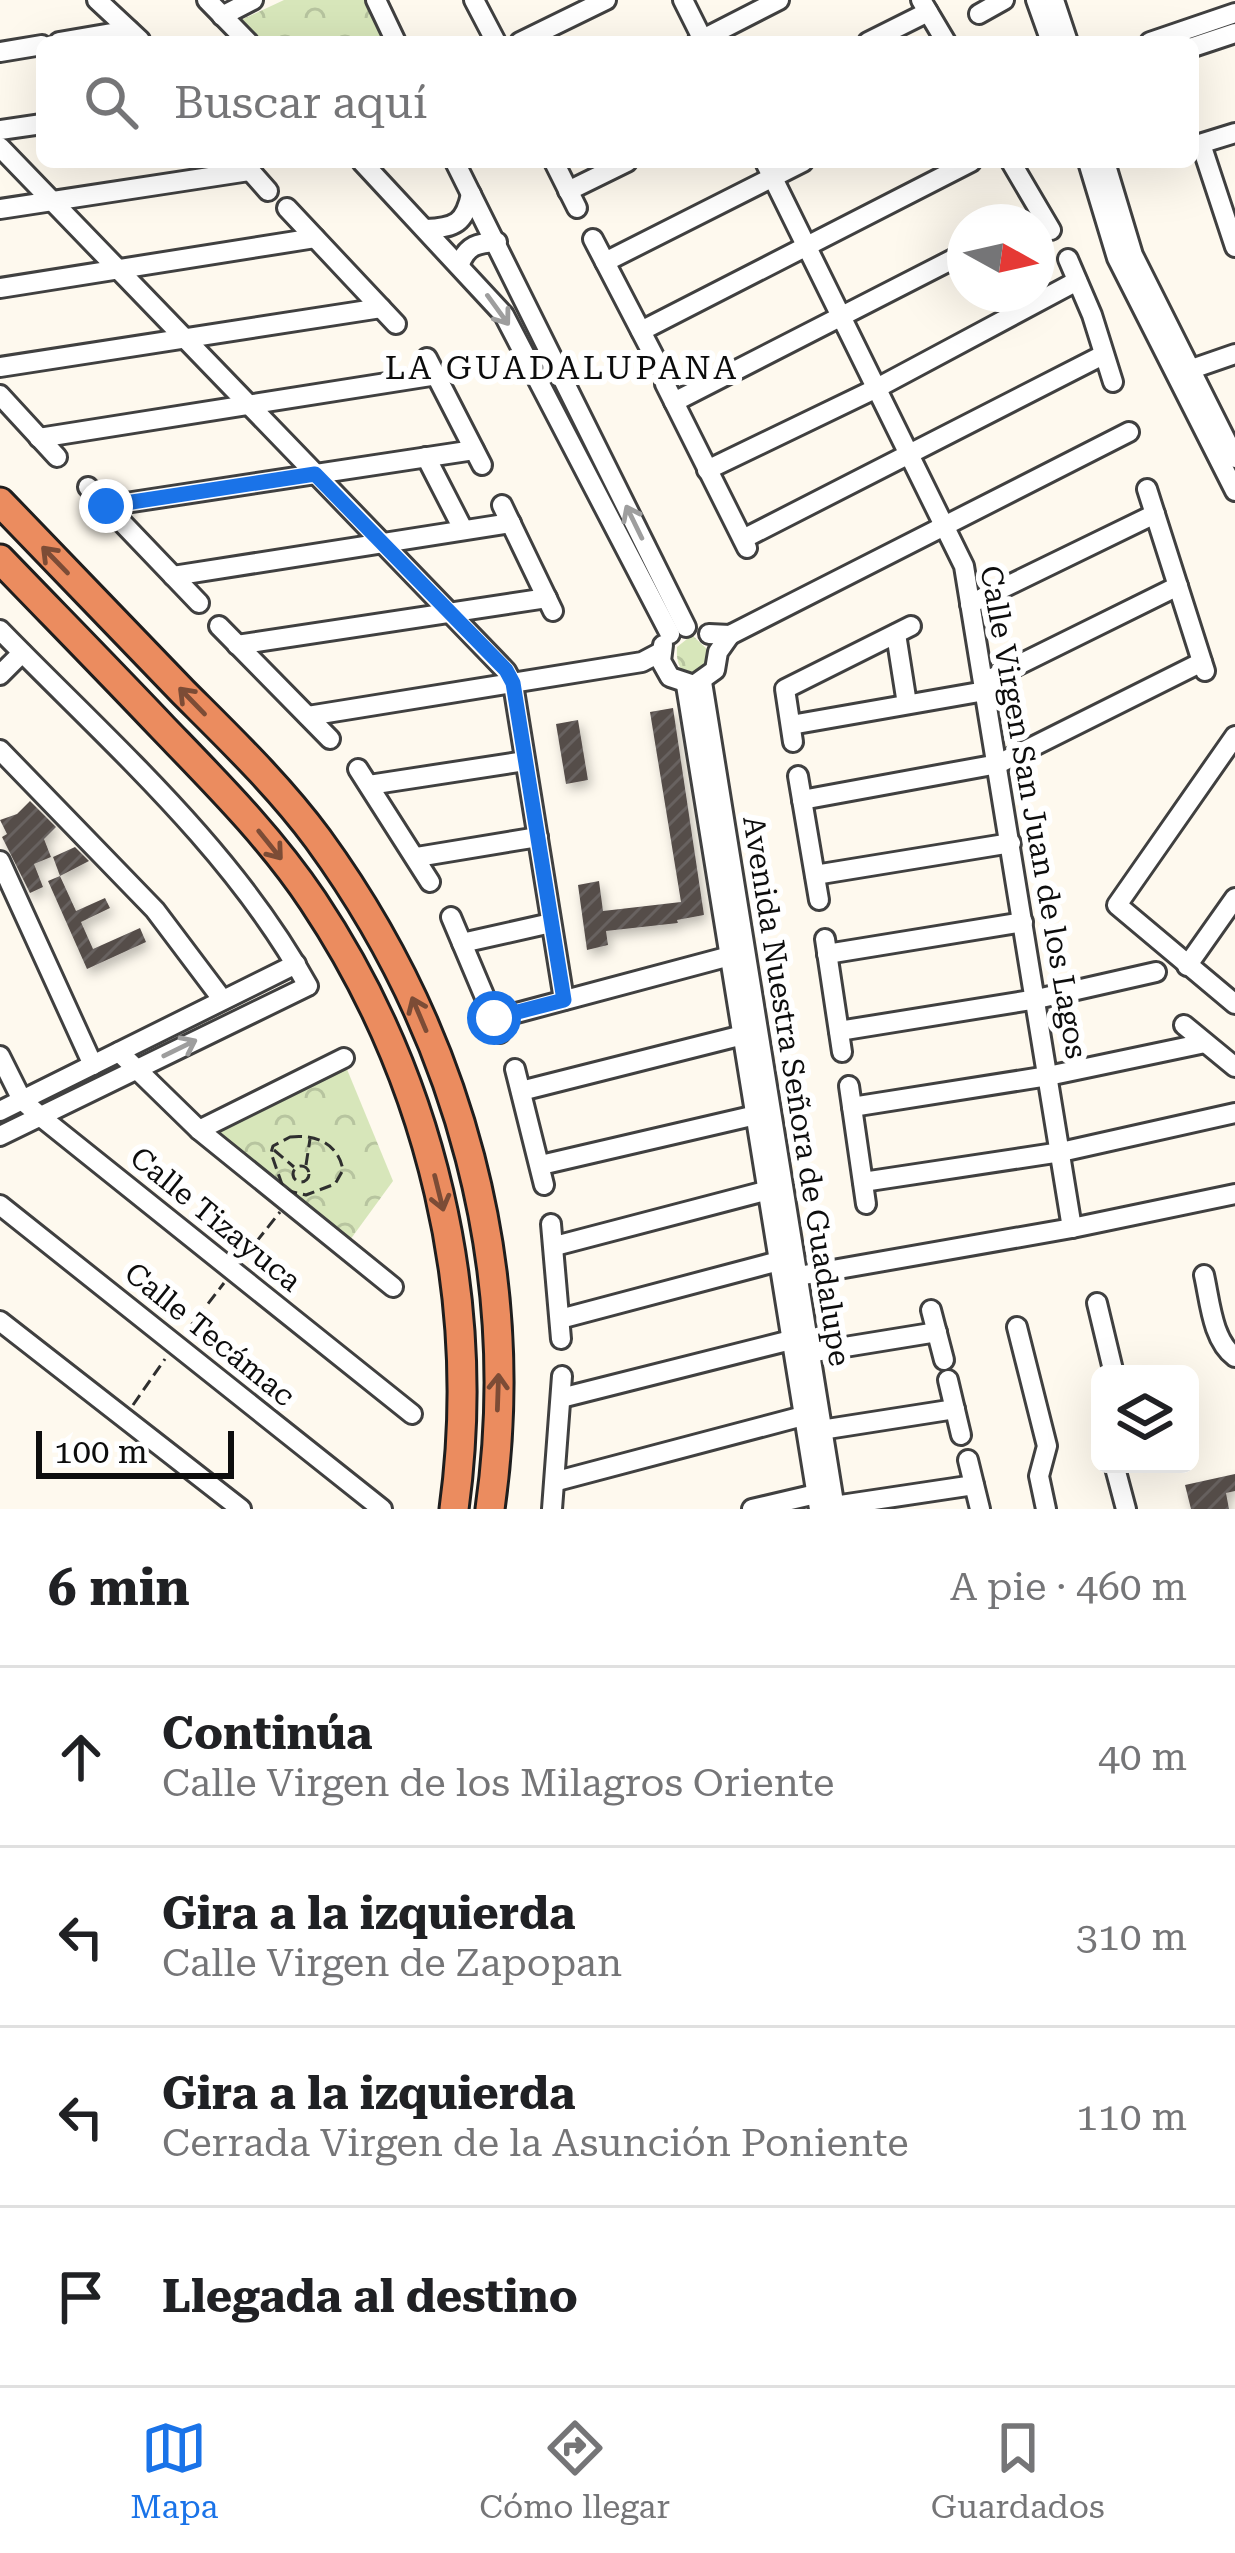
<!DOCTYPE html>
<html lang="es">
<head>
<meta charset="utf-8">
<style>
  body { margin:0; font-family:"Roboto Serif",serif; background:#f6f6f6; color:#202124 }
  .controls { position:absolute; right:36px; bottom:36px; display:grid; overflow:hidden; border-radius:18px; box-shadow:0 12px 48px #0002 }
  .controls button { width:108px; height:108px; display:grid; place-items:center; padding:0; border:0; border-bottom:3px solid #e0e0e0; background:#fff; color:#202124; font:60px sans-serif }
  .compass { position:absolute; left:947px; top:204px; width:108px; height:108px; border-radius:50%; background:#fff; box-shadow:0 12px 48px #0002; rotate:98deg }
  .scale { position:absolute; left:36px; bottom:30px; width:198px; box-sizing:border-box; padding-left:12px; border:6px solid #0d0d0d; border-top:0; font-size:33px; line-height:42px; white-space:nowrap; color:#0d0d0d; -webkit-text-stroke:9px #fff; paint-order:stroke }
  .stop { position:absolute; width:36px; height:36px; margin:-27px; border:9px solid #1a73e8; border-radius:50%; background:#fff }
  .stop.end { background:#1a73e8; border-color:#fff; box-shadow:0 3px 12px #0008 }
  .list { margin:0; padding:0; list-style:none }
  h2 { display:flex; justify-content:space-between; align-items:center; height:156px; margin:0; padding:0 48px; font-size:51px }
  h2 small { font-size:39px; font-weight:400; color:#757577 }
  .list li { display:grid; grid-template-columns:78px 1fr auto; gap:36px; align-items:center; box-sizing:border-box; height:180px; padding:0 48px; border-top:3px solid #e0e0e0 }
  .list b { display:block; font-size:45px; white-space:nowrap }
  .list p { margin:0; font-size:39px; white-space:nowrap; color:#757577 }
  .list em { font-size:39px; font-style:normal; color:#757577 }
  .icon { flex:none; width:66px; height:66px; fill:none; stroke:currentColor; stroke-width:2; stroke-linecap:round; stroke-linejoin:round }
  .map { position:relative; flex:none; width:1235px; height:1509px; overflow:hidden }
  .search { position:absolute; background:#fff; box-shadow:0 12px 48px #0002; left:36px; right:36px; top:36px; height:132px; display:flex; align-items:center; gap:30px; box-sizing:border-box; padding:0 42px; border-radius:18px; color:#757577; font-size:45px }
  .sheet { height:876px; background:#fff }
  nav { display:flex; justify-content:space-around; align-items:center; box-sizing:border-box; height:168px; border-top:3px solid #e0e0e0; background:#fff; font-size:33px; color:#757577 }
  nav a { display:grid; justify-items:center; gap:6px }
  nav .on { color:#1a73e8 }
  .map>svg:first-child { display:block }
  .park { fill:url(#park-crowns) }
  .building { fill:url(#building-hatch); filter:url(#shadow) }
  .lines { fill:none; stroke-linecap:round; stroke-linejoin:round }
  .minor-casing { stroke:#404040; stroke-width:24 }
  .highway-casing { stroke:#1e1e1e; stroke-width:33 }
  .path { stroke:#2f2f2f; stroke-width:3; stroke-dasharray:12 6; stroke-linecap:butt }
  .minor { stroke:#fff; stroke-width:18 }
  .highway { stroke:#eb8c5f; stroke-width:27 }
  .oneway { stroke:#9e9e9e }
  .oneway2 { stroke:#7c4c36 }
  .route { stroke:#1a73e8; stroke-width:15 }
  .labels { text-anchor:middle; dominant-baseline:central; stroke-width:12; stroke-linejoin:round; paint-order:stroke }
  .street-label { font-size:30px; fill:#0d0d0d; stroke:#fff }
  .neighbourhood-label { font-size:33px; letter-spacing:3px; fill:#0d0d0d; stroke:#fff }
</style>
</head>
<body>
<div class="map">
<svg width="1235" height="1509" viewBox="0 0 1235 1509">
  <defs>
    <pattern id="park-crowns" width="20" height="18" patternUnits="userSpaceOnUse" patternTransform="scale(3)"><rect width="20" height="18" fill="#d7e6ba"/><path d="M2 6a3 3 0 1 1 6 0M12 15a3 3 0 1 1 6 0" fill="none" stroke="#b7c49f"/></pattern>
    <pattern id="building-hatch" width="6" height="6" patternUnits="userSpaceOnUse" patternTransform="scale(3)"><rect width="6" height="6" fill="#554d4a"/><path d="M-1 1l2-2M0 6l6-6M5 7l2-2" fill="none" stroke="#686260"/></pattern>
    <filter id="shadow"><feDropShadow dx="3.5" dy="6" stdDeviation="6" flood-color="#0004"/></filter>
  </defs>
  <rect width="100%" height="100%" fill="#fef9ee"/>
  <!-- park -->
  <g class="park">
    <polygon points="284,0 369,0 389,42 263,42 241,20"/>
    <path d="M 692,635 L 709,651 L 709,666 L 695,679 C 680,672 676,664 677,647 Z"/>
    <polygon points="344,1062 393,1181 342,1251 205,1136"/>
  </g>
  <!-- building -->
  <g class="building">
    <polygon points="673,708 704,915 677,920 678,923 606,931 608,945 587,950 578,885 599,881 603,911 681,902 650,712"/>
    <polygon points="578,720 588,780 566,784 556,724"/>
    <polygon points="30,801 56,827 44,839 51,857 34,864 43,887 30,893 2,837 7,834 0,820 17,814"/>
    <polygon points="75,847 89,861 60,876 53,857"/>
    <polygon points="60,876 76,911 105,898 110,908 81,922 93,949 140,928 146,942 87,969 48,881"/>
    <polygon points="1235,1474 1235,1491 1226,1493 1229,1509 1191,1509 1185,1485"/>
  </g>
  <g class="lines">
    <!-- minor casing -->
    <g class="minor-casing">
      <g id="minor">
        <polyline points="97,0 140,40"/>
        <polyline points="207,0 248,42"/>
        <polyline points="376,0 396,42"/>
        <polyline points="474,0 496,42"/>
        <polyline points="683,0 704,42"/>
        <polyline points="921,0 946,42"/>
        <polyline points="1036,0 1051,42"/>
        <polyline points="1054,0 1068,42"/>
        <polyline points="979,14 1004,0"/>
        <polyline points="222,16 253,0"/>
        <polyline points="59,42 129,30"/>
        <polyline points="520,42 606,0"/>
        <polyline points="697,42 779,0"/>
        <polyline points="868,42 928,12"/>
        <polyline points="1150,42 1235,13"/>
        <polyline points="1193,47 1235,33"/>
        <polyline points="0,52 42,45"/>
        <polyline points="0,130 42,124"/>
        <polyline points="1201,144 1235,247"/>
        <polyline points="1193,146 1235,133"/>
        <polyline points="0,147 506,671 513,684 564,1000"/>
        <polyline points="362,162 504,315 670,634"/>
        <polyline points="455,162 686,627"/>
        <polyline points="554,162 577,208"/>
        <polyline points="765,162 964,566 1072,1228"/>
        <polyline points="1011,162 1051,230"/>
        <polyline points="1088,162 1117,258 1235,491"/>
        <polyline points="1105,162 1133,255 1235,458"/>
        <polyline points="245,165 268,191"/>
        <polyline points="568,191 627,162"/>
        <polyline points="287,208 396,324"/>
        <polyline points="0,209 249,171"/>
        <path d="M 426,229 C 455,228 465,223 471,194"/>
        <polyline points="593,239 658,364"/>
        <polyline points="1068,259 1092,315 1113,382"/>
        <polyline points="605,262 803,162"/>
        <path d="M 460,264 C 467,245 478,243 497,242"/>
        <polyline points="0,288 315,238"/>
        <polyline points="641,331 971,162"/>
        <polyline points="427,358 482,465"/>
        <polyline points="0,367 381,308"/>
        <polyline points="1183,372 1235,354"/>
        <polyline points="665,384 747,548"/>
        <polyline points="0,395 57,457"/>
        <polyline points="674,402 965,253"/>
        <polyline points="39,438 437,375"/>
        <polyline points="426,457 463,529"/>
        <polyline points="707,470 877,388 1077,281"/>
        <polyline points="88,487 199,603"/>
        <polyline points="1147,489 1205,671"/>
        <polyline points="502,505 553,611"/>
        <polyline points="106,506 474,450"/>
        <polyline points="743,539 1103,355"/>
        <polyline points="173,576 511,523"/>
        <polyline points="970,604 1155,514"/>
        <polyline points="219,626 330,739"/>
        <path d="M 0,630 C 109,742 232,848 308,986 L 0,1136"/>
        <polyline points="709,634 730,635 1129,432"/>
        <polyline points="896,634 907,704"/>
        <polyline points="237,645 547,598"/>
        <polyline points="663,645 661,661 670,677 694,685 715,670 718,652 730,635"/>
        <polyline points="0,675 22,653"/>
        <polyline points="986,681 1178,586"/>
        <polyline points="702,682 835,1509"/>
        <polyline points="686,685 819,1509"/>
        <polyline points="308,716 642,662 661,652"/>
        <polyline points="791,725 985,691"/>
        <polyline points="1235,736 1117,905 1235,1004"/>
        <polyline points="793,742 785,689 911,626"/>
        <polyline points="0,750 155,910 222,999"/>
        <polyline points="358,769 430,882"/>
        <polyline points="798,776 819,900"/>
        <polyline points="369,785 525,761"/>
        <polyline points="802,800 998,764 1202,662"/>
        <polyline points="417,857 538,837"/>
        <polyline points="0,861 93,1065"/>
        <polyline points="815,875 1011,843"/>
        <polyline points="451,917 500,1033"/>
        <polyline points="825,939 842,1052"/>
        <polyline points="462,943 551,923"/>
        <polyline points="827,954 1023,922"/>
        <polyline points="1187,966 1235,898"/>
        <polyline points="494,1019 730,956"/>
        <polyline points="1184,1025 1235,1067"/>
        <polyline points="839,1031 1037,999 1156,972"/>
        <polyline points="119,1052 199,1130 393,1287"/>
        <polyline points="0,1056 22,1100 41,1117 412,1414"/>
        <polyline points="515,1069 544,1185"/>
        <polyline points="849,1086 866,1204"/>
        <polyline points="521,1091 743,1035"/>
        <polyline points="852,1107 1048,1076 1205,1043"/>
        <polyline points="0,1111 296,964"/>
        <polyline points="199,1130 344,1058"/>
        <polyline points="541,1165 756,1115"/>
        <polyline points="863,1182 1061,1152 1235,1113"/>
        <polyline points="0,1205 382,1509"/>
        <polyline points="551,1224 561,1339"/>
        <polyline points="555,1246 769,1190"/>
        <path d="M 1204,1275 C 1210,1301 1212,1340 1235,1357"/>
        <polyline points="787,1278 1072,1228 1235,1194"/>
        <polyline points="1097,1303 1114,1374"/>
        <polyline points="931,1310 944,1360"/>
        <polyline points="560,1319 779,1261"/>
        <polyline points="0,1321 241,1509"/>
        <polyline points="1017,1327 1047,1446 1039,1476 1046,1509"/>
        <polyline points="808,1353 937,1332"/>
        <polyline points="948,1380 961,1435"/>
        <polyline points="561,1398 791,1340"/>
        <polyline points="821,1430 955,1409"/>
        <polyline points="968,1460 980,1509"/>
        <polyline points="1114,1464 1126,1509"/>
        <polyline points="557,1481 803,1416"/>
        <polyline points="834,1506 974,1485"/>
        <polyline points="552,1509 562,1376"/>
        <polyline points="752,1509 816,1494"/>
      </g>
    </g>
    <!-- highway casing -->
    <g class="highway-casing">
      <g id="highway">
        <path d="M 0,502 C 61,565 122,629 183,692 C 230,739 279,786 318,839 C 460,1034 524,1270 490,1509"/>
        <path d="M 0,559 C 55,616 110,672 164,729 C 217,784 271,838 313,901 C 432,1079 483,1298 454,1509"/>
      </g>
    </g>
    <!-- path -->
    <g class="path">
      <path d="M 290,1137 C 315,1134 338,1143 343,1170 L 335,1184 L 306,1195 L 284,1190 L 271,1153 L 273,1146 Z"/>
      <polyline points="274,1150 294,1167"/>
      <polyline points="306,1165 310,1139"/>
      <circle cx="301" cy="1174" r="8"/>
      <polyline points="245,1256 280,1212"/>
      <polyline points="186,1332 224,1283"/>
      <polyline points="133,1405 165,1359"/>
    </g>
    <!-- minor -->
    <use href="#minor" class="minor"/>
    <!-- highway -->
    <use href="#highway" class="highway"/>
  </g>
  <!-- one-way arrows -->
  <defs><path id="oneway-shaft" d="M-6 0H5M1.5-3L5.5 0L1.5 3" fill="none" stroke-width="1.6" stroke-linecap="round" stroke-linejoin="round" transform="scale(3)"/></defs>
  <g class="oneway">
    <use href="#oneway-shaft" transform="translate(498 310) rotate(54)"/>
    <use href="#oneway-shaft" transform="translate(634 522) rotate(-116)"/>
    <use href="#oneway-shaft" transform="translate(180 1048) rotate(-26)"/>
  </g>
  <g class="oneway2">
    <use href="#oneway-shaft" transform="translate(55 560) rotate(-134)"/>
    <use href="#oneway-shaft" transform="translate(192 701) rotate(-134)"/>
    <use href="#oneway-shaft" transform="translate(270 845) rotate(51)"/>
    <use href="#oneway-shaft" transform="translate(419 1014) rotate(-113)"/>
    <use href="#oneway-shaft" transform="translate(439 1193) rotate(76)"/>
    <use href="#oneway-shaft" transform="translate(498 1392) rotate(-88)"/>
  </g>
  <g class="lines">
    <!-- route -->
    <polyline class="route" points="106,506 315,474 506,670 513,683 564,1000 494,1018"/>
  </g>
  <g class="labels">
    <!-- street labels -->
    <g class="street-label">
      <text transform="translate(1034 812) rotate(80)">Calle Virgen San Juan de los Lagos</text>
      <text transform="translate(797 1091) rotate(81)">Avenida Nuestra Señora de Guadalupe</text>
      <text transform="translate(216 1219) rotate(39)">Calle Tizayuca</text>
      <text transform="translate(210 1334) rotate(39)">Calle Tecámac</text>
    </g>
    <!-- neighbourhood labels -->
    <g class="neighbourhood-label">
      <text x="562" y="367">LA GUADALUPANA</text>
    </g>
  </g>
</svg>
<div class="controls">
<button><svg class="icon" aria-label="layers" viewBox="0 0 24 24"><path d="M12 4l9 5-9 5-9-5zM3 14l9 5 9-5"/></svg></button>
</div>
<svg class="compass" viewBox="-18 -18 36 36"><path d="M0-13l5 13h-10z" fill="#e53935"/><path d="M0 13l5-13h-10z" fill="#757577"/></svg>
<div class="scale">100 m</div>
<div class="stop" style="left:494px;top:1018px"></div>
<div class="stop end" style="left:106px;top:506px"></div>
<div class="search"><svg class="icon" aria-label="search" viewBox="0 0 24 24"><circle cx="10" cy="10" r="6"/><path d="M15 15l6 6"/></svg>Buscar aquí</div>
</div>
<section class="sheet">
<h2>6 min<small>A pie · 460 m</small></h2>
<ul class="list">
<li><svg class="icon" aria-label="ahead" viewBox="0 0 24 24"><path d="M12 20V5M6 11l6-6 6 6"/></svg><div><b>Continúa</b><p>Calle Virgen de los Milagros Oriente</p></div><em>40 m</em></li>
<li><svg class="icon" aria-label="left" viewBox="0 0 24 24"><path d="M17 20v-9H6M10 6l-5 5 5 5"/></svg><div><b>Gira a la izquierda</b><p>Calle Virgen de Zapopan</p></div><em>310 m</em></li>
<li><svg class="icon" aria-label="left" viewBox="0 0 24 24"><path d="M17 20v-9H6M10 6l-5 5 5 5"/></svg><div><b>Gira a la izquierda</b><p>Cerrada Virgen de la Asunción Poniente</p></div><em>110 m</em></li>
<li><svg class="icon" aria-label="arrive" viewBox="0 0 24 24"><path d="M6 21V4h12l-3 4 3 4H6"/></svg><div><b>Llegada al destino</b></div></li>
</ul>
</section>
<nav>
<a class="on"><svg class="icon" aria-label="map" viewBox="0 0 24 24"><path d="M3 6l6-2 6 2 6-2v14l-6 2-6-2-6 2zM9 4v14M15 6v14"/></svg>Mapa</a>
<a><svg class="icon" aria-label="directions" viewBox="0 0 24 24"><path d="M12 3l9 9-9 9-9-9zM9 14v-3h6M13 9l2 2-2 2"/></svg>Cómo llegar</a>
<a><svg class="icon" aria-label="saved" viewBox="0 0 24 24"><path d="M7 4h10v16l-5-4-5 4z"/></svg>Guardados</a>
</nav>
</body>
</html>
